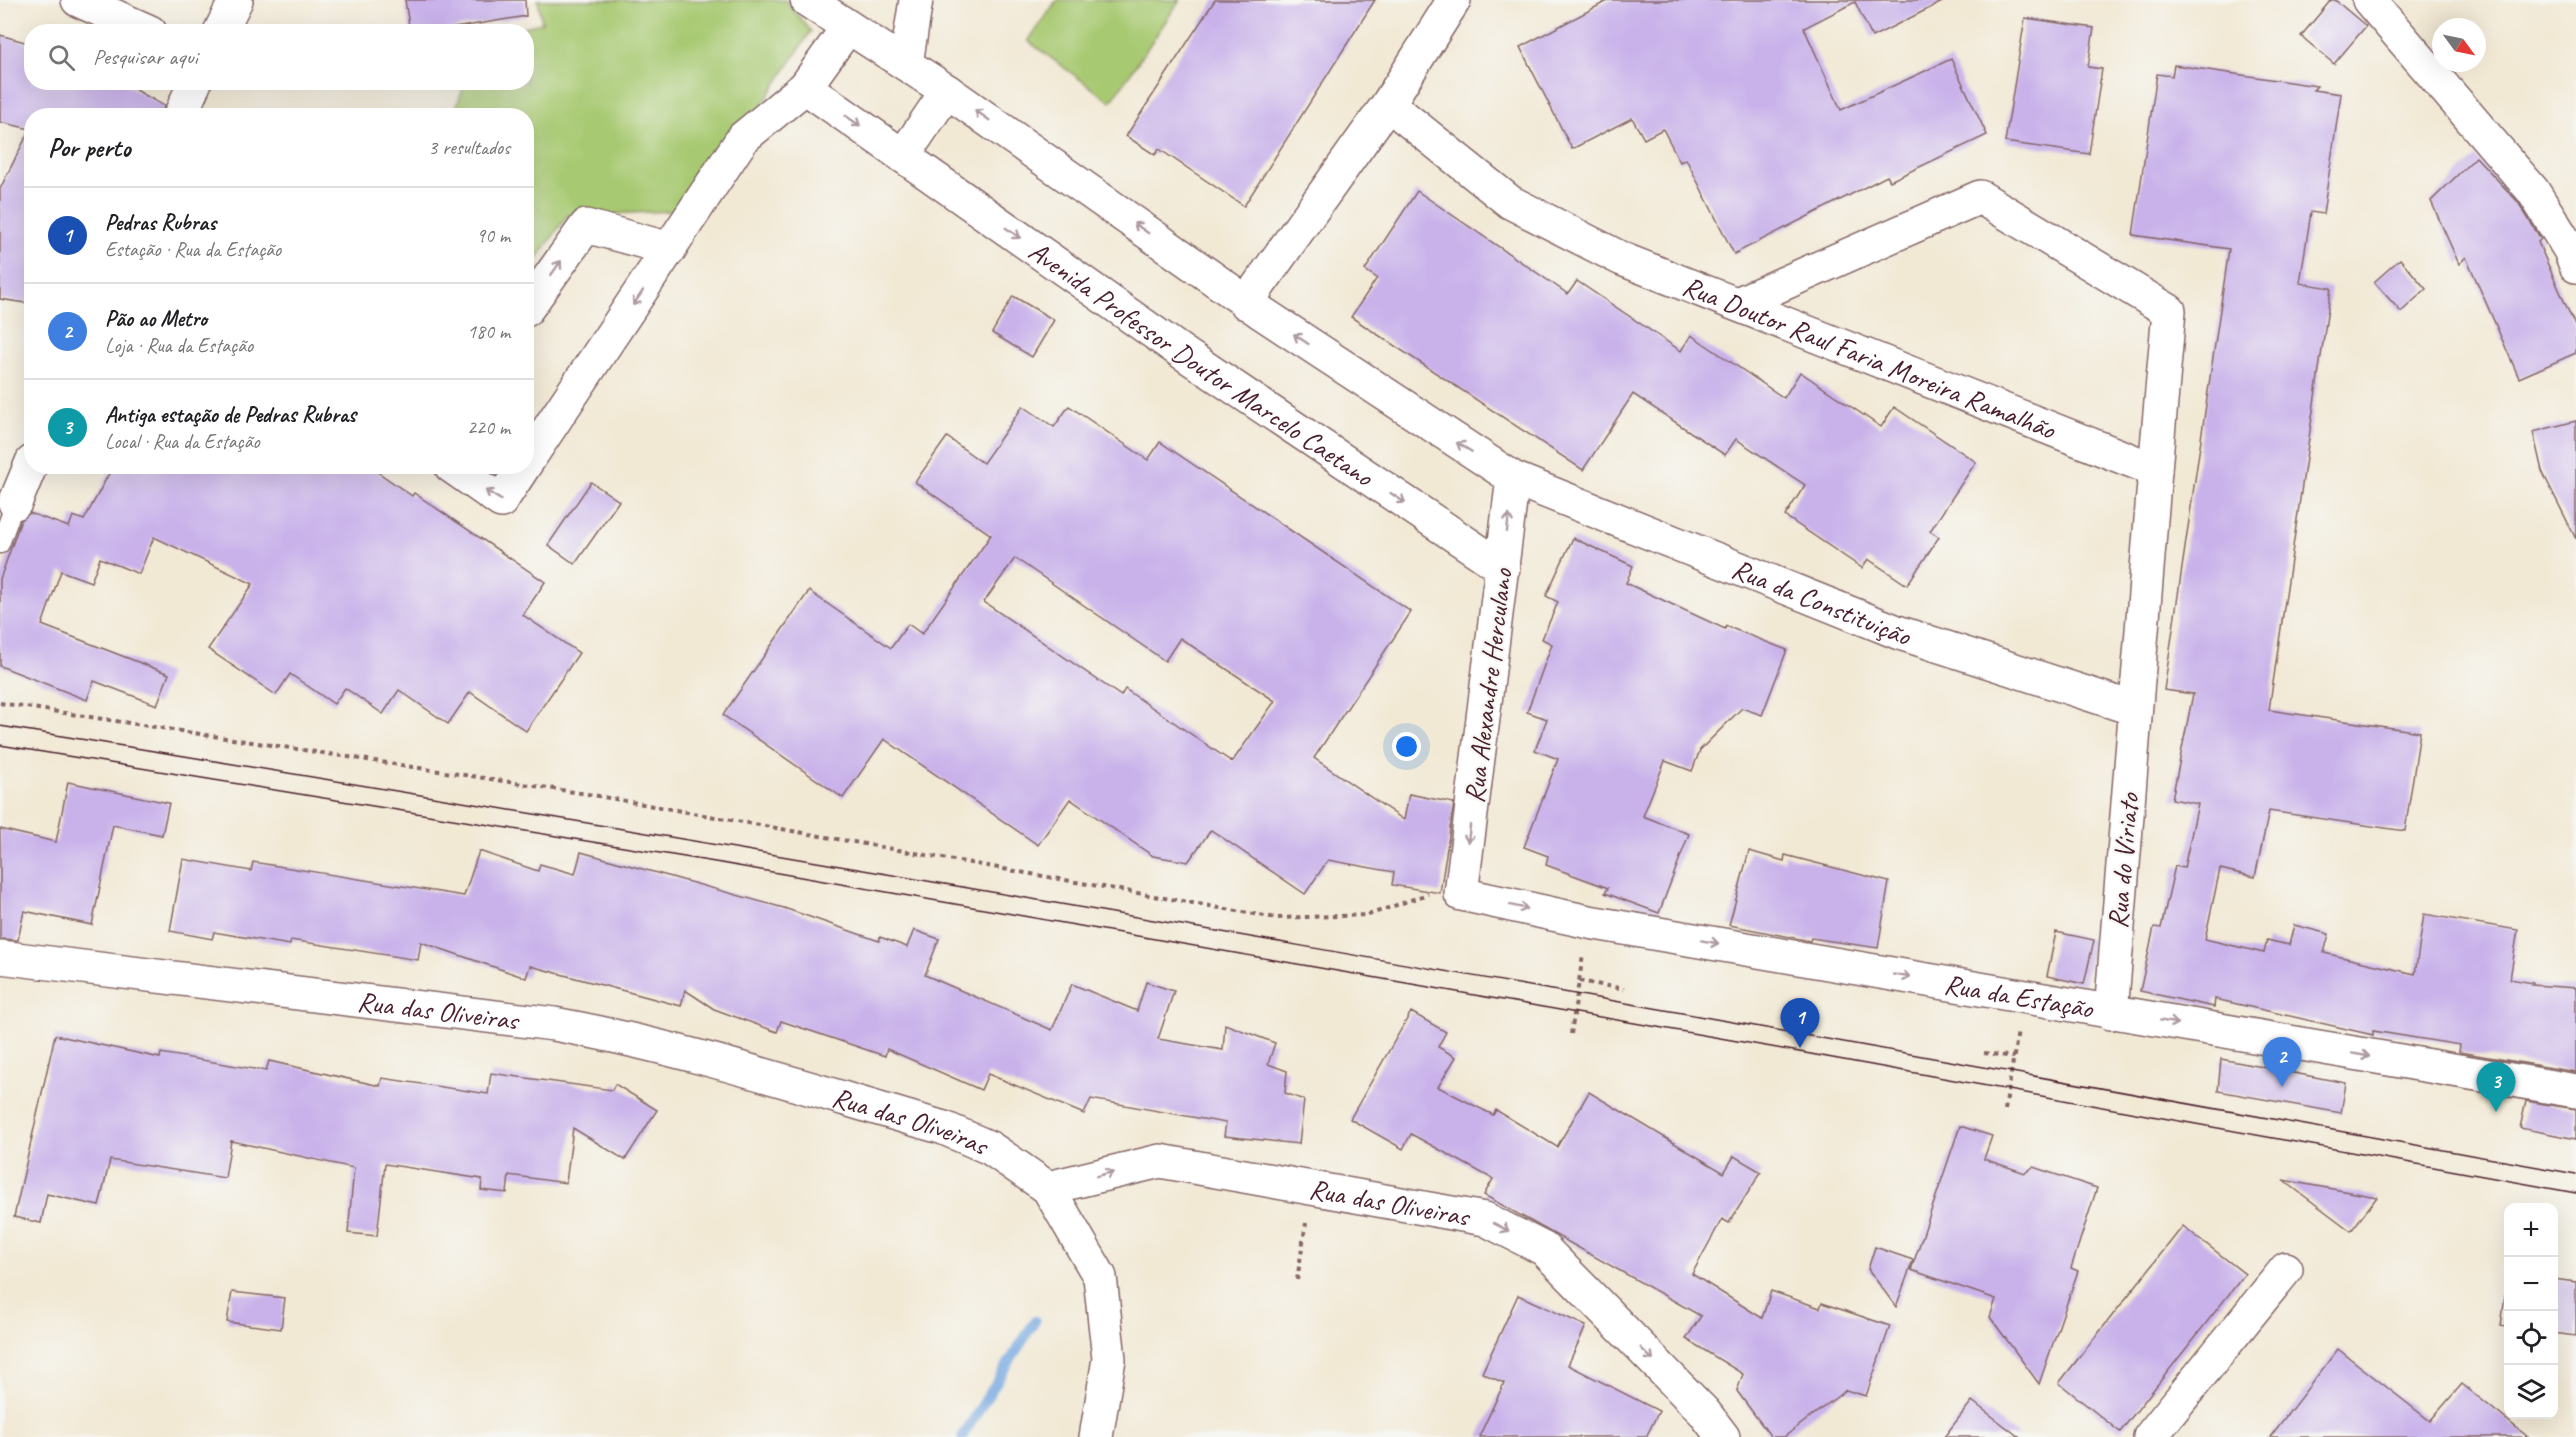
<!DOCTYPE html>
<html lang="pt">
<head>
<meta charset="utf-8">
<style>
  body { margin:0; font-family:Caveat,sans-serif; background:#f6f6f6; color:#202124 }
  .controls { position:absolute; right:18px; bottom:18px; display:grid; overflow:hidden; border-radius:12px; box-shadow:0 6px 24px #0002 }
  .controls button { width:54px; height:54px; display:grid; place-items:center; padding:0; border:0; border-bottom:2px solid #e0e0e0; background:#fff; color:#202124; font:30px sans-serif }
  .compass { position:absolute; left:2432px; top:18px; width:54px; height:54px; border-radius:50%; background:#fff; box-shadow:0 6px 24px #0002; rotate:123deg }
  .you { position:absolute; left:1407px; top:747px; width:21px; height:21px; margin:-15px; border:4px solid #fff; border-radius:50%; background:#1a73e8; box-shadow:0 0 0 9px #1a73e833 }
  .badge { display:grid; place-items:center; width:39px; height:39px; border-radius:50%; background:#1a73e8; color:#fff; font-size:20px; font-weight:700 }
  .pin { position:absolute; translate:-50% -50px; filter:drop-shadow(0 2px 3px #0008) }
  .pin::after { content:''; position:absolute; top:32px; width:21px; height:18px; background:inherit; clip-path:polygon(0 0,100% 0,50% 100%) }
  .list { margin:0; padding:0; list-style:none }
  h2 { display:flex; justify-content:space-between; align-items:center; height:78px; margin:0; padding:0 24px; font-size:26px }
  h2 small { font-size:20px; font-weight:400; color:#757577 }
  .list li { display:grid; grid-template-columns:39px 1fr auto; gap:18px; align-items:center; box-sizing:border-box; height:96px; padding:0 24px; border-top:2px solid #e0e0e0 }
  .list b { display:block; font-size:22px; white-space:nowrap }
  .list p { margin:0; font-size:20px; white-space:nowrap; color:#757577 }
  .list em { font-size:20px; font-style:normal; color:#757577 }
  .icon { flex:none; width:33px; height:33px; fill:none; stroke:currentColor; stroke-width:2; stroke-linecap:round; stroke-linejoin:round }
  .map { position:relative; flex:none; width:2576px; height:1437px; overflow:hidden }
  .search { position:absolute; background:#fff; box-shadow:0 6px 24px #0002; left:24px; top:24px; width:510px; height:66px; display:flex; align-items:center; gap:15px; box-sizing:border-box; padding:0 21px; border-radius:24px; color:#757577; font-size:22px }
  .panel { position:absolute; background:#fff; box-shadow:0 6px 24px #0002; left:24px; top:108px; width:510px; height:366px; border-radius:24px }
  .map>svg:first-child { display:block }
  .green { fill:#a7c971; stroke:#78744e; stroke-width:1.5 }
  .lines { fill:none; stroke-linecap:round; stroke-linejoin:round }
  .stream { stroke:#74a7e0; stroke-width:10 }
  .building { fill:#c9b2ea; fill-rule:evenodd }
  .lane-casing { stroke:#856666; stroke-width:21 }
  .street-casing { stroke:#856666; stroke-width:36 }
  .secondary-casing { stroke:#856666; stroke-width:36 }
  .path { stroke:#856666; stroke-width:4; stroke-dasharray:4.5 4.5; stroke-linecap:butt }
  .lane { stroke:#fff; stroke-width:18 }
  .street { stroke:#fff; stroke-width:33 }
  .secondary { stroke:#fff; stroke-width:33 }
  .tram { stroke:#4a1f2b; stroke-width:1.5 }
  .oneway { stroke:#ae9aa0 }
  .labels { text-anchor:middle; dominant-baseline:central; stroke-width:4.5; stroke-linejoin:round; paint-order:stroke }
  .street-label { font-size:28px; fill:#4a1f2b; stroke:#f6f6f2 }
</style>
</head>
<body>
<div class="map">
<svg width="2576" height="1437" viewBox="0 0 2576 1437">
  <rect width="100%" height="100%" fill="#f6f6f2"/>
  <filter id="ink" filterUnits="userSpaceOnUse"><feTurbulence type="fractalNoise" baseFrequency=".0167" numOctaves="2"/><feDisplacementMap in="SourceGraphic" scale="12" xChannelSelector="R" yChannelSelector="G"/><feConvolveMatrix kernelMatrix="1 2 1 2 8 2 1 2 1" color-interpolation-filters="sRGB"/></filter>
  <filter id="wash" filterUnits="userSpaceOnUse"><feTurbulence type="fractalNoise" baseFrequency=".008" numOctaves="4" result="noise"/><feDisplacementMap in="SourceGraphic" scale="24" xChannelSelector="R" yChannelSelector="G"/><feGaussianBlur stdDeviation="1.35" result="paint"/><feColorMatrix in="noise" values="0 0 0 0 0 0 0 0 0 0 0 0 0 0 0 0 0 1.4 0 .05"/><feComposite in="paint" operator="in"/></filter>
  <g filter="url(#wash)">
    <rect width="100%" height="100%" fill="#f2e9d5"/>
    <!-- green -->
    <g class="green">
      <polygon points="538,0 785,0 811,31 693,210 567,216 527,273 526,116 453,116 465,83 526,82 526,32 505,31 542,23"/>
      <polygon points="1057,0 1180,0 1111,102 1028,41"/>
    </g>
    <g class="lines">
      <!-- stream -->
      <polyline class="stream" points="962,1437 1035,1321"/>
    </g>
    <g id="blocks">
      <!-- building -->
      <g class="building">
        <polygon points="405,0 525,0 526,16 430,32 410,32"/>
        <polygon points="1215,0 1375,0 1244,206 1159,149 1155,155 1126,136"/>
        <polygon points="1609,0 1946,0 1872,37 1855,2 1804,28 1841,110 1951,59 1987,135 1890,181 1887,176 1734,254 1686,159 1680,162 1663,129 1644,139 1632,118 1572,149 1520,47"/>
        <polygon points="2331,0 2335,0 2366,26 2334,64 2301,36"/>
        <polygon points="2025,18 2094,28 2088,67 2102,69 2089,154 2005,142"/>
        <polygon points="0,35 32,44 32,82 122,82 164,106 162,116 32,116 32,304 0,299 0,189 30,129 0,122"/>
        <polygon points="2174,65 2317,86 2313,90 2341,94 2323,214 2311,212 2300,283 2331,288 2269,710 2420,732 2405,831 2269,811 2255,877 2220,869 2205,939 2264,953 2267,940 2289,945 2294,925 2329,934 2324,953 2415,974 2424,914 2518,930 2510,979 2533,983 2532,985 2576,988 2576,1072 2459,1052 2460,1045 2373,1031 2373,1035 2215,999 2214,1007 2140,991 2154,927 2161,928 2175,866 2184,868 2198,804 2172,799 2193,694 2164,690 2229,249 2133,235 2157,74 2172,76"/>
        <polygon points="2476,157 2518,202 2541,239 2538,242 2576,328 2576,353 2519,378 2466,257 2459,264 2431,201"/>
        <polygon points="1417,191 1568,294 1577,281 1681,351 1691,335 1784,398 1800,372 1881,427 1894,407 1976,462 1930,531 1939,537 1907,585 1868,559 1862,568 1785,516 1805,485 1736,439 1725,455 1633,394 1583,470 1351,317 1377,278 1365,270"/>
        <polygon points="2400,259 2426,289 2401,312 2374,282"/>
        <polygon points="1013,296 1054,320 1032,357 992,333"/>
        <path d="M 1023,406 L 1054,427 L 1069,406 L 1148,460 L 1160,442 L 1411,612 L 1314,758 L 1404,820 L 1409,794 L 1454,803 L 1440,893 L 1392,885 L 1394,872 L 1328,860 L 1305,894 L 1211,830 L 1188,862 L 1153,856 L 1070,799 L 1038,845 L 884,739 L 843,798 L 723,715 L 809,591 L 891,648 L 908,624 L 922,634 L 991,535 L 915,482 L 947,437 L 983,463 ZM 1015,558 L 1165,661 L 1180,638 L 1275,701 L 1232,762 L 1125,689 L 1121,696 L 984,602 Z"/>
        <polygon points="2576,421 2576,539 2542,471 2533,432"/>
        <polygon points="113,466 369,466 412,496 414,493 545,582 523,615 579,653 526,731 470,692 448,724 399,690 383,714 345,688 334,704 290,674 276,695 208,649 253,584 154,537 139,574 100,558 91,582 61,571 42,625 169,674 157,705 94,681 87,700 0,666 0,579 21,520 30,513 69,527 73,516 84,520"/>
        <polygon points="591,482 619,501 575,564 548,545"/>
        <polygon points="1573,538 1633,566 1626,583 1725,629 1726,626 1787,650 1762,715 1742,708 1700,750 1692,771 1665,761 1643,816 1689,834 1659,913 1605,893 1608,888 1546,865 1548,856 1524,847 1558,759 1535,750 1547,719 1527,712 1552,644 1542,639 1558,602 1546,596"/>
        <polygon points="68,782 169,803 162,835 113,825 92,925 24,911 18,940 0,939 0,829 56,842"/>
        <polygon points="479,851 538,871 540,864 575,874 581,852 784,908 879,941 880,937 907,947 914,930 939,939 925,975 1052,1030 1072,984 1137,1011 1146,982 1174,991 1158,1039 1223,1050 1225,1024 1275,1043 1268,1064 1287,1071 1285,1093 1304,1100 1299,1144 1224,1136 1226,1123 1091,1099 1084,1114 988,1074 981,1090 887,1049 885,1056 781,1021 777,1032 714,1009 685,990 681,1006 530,966 526,978 421,942 418,960 291,940 290,945 214,932 212,939 170,931 183,859 251,871 253,862 464,896"/>
        <polygon points="1749,851 1784,861 1785,855 1889,882 1878,948 1811,938 1810,941 1729,925"/>
        <polygon points="2056,932 2094,940 2084,984 2047,976"/>
        <polygon points="1411,1012 1446,1032 1438,1047 1456,1057 1438,1087 1493,1115 1496,1110 1557,1147 1589,1092 1724,1173 1734,1156 1761,1172 1729,1223 1722,1219 1692,1274 1762,1318 1771,1291 1820,1308 1822,1303 1890,1326 1866,1396 1846,1390 1784,1437 1771,1437 1737,1391 1743,1374 1686,1339 1701,1316 1484,1195 1493,1179 1411,1134 1403,1149 1350,1119"/>
        <polygon points="55,1035 160,1058 161,1053 266,1071 269,1061 380,1086 382,1078 488,1094 491,1073 612,1090 615,1084 657,1110 625,1160 573,1128 566,1183 509,1175 507,1193 481,1190 482,1179 385,1164 377,1236 348,1233 354,1168 231,1141 225,1178 110,1160 99,1206 47,1194 41,1223 14,1217"/>
        <polygon points="2221,1059 2346,1083 2341,1113 2218,1091"/>
        <polygon points="2526,1101 2576,1109 2576,1139 2520,1128"/>
        <polygon points="1960,1126 1992,1136 1984,1159 2025,1173 2033,1167 2097,1188 2071,1268 2078,1271 2039,1384 1990,1317 1996,1299 1911,1270"/>
        <polygon points="2283,1180 2377,1197 2351,1231"/>
        <polygon points="2183,1226 2245,1274 2120,1432 2059,1383"/>
        <polygon points="1875,1247 1913,1260 1896,1307 1868,1269"/>
        <polygon points="2508,1273 2508,1327 2501,1326"/>
        <polygon points="2553,1279 2576,1282 2576,1336 2553,1333"/>
        <polygon points="232,1292 285,1298 281,1329 227,1322"/>
        <polygon points="1518,1295 1586,1326 1568,1365 1659,1411 1646,1437 1479,1437 1504,1383 1482,1373"/>
        <polygon points="2338,1349 2430,1421 2462,1384 2528,1437 2270,1437"/>
        <polygon points="1972,1401 2019,1437 1944,1437"/>
      </g>
    </g>
  </g>
  <g filter="url(#ink)">
    <use href="#blocks" fill-opacity="0" stroke="#856666" stroke-width="1.5"/>
    <g class="lines">
      <!-- lane casing -->
      <g class="lane-casing">
        <polyline id="lane" points="0,544 15,503"/>
      </g>
      <!-- street casing -->
      <g class="street-casing">
        <g id="street">
          <polyline points="78,0 150,32"/>
          <path id="s1" d="M 807,0 L 947,91 L 1262,313 L 1513,478 L 1897,632 L 2135,709"/>
          <polyline points="220,32 236,0"/>
          <polyline points="906,64 916,0"/>
          <path id="s2" d="M 805,87 L 1183,353 L 1503,568"/>
          <path id="s3" d="M 1388,104 L 1510,202 L 1622,259 L 2155,470 L 2111,1013"/>
          <polyline points="180,116 195,82"/>
          <polyline points="903,156 947,91"/>
          <polyline points="1246,303 1388,104 1454,0"/>
          <polyline points="1737,304 1980,197 2169,311 2155,470"/>
          <polyline points="526,310 586,226 670,249"/>
          <polyline points="526,463 743,138 805,87 848,27"/>
          <polyline points="451,466 501,501 524,466"/>
          <path id="s4" d="M 1513,478 L 1461,894 L 1589,922 L 2576,1091"/>
          <polyline points="15,503 32,462"/>
          <path id="s5" d="M 1048,1188 L 1160,1161 L 1485,1219 L 1544,1249 L 1704,1412 L 1723,1437"/>
          <polyline points="2150,1437 2286,1269"/>
        </g>
      </g>
      <!-- secondary casing -->
      <g class="secondary-casing">
        <g id="secondary">
          <polyline points="2369,0 2533,191 2570,250 2576,266"/>
          <path id="s6" d="M 0,957 L 554,1024 C 687,1048 815,1091 944,1128 L 990,1148 L 1048,1188 L 1100,1277 L 1109,1359 L 1096,1437"/>
        </g>
      </g>
      <!-- path -->
      <g class="path">
        <polyline points="0,703 587,794 1276,918 1368,915 1428,894"/>
        <polyline points="1579,981 1624,989"/>
        <polyline points="1571,1034 1583,955"/>
        <polyline points="1984,1053 2014,1057"/>
        <polyline points="2005,1110 2018,1031"/>
        <polyline points="1297,1280 1306,1223"/>
      </g>
      <!-- lane -->
      <use href="#lane" class="lane"/>
      <!-- street -->
      <use href="#street" class="street"/>
      <!-- secondary -->
      <use href="#secondary" class="secondary"/>
      <!-- tram -->
      <g class="tram">
        <path d="M 0,726 C 860,865 1718,1018 2576,1174"/>
        <polyline points="0,745 721,863 1794,1051 2576,1193"/>
      </g>
    </g>
    <!-- one-way arrows -->
    <defs><path id="oneway-shaft" d="M-6 0H5M1.5-3L5.5 0L1.5 3" fill="none" stroke-width="1.6" stroke-linecap="round" stroke-linejoin="round" transform="scale(1.5)"/></defs>
    <g class="oneway">
      <use href="#oneway-shaft" transform="translate(982 115) rotate(-145)"/>
      <use href="#oneway-shaft" transform="translate(853 121) rotate(35)"/>
      <use href="#oneway-shaft" transform="translate(1141 228) rotate(-145)"/>
      <use href="#oneway-shaft" transform="translate(1013 233) rotate(35)"/>
      <use href="#oneway-shaft" transform="translate(556 268) rotate(-55)"/>
      <use href="#oneway-shaft" transform="translate(638 298) rotate(124)"/>
      <use href="#oneway-shaft" transform="translate(1301 339) rotate(-146)"/>
      <use href="#oneway-shaft" transform="translate(1464 447) rotate(-148)"/>
      <use href="#oneway-shaft" transform="translate(493 495) rotate(-148)"/>
      <use href="#oneway-shaft" transform="translate(1398 498) rotate(34)"/>
      <use href="#oneway-shaft" transform="translate(1508 523) rotate(-83)"/>
      <use href="#oneway-shaft" transform="translate(1469 834) rotate(97)"/>
      <use href="#oneway-shaft" transform="translate(1519 907) rotate(12)"/>
      <use href="#oneway-shaft" transform="translate(1710 942) rotate(10)"/>
      <use href="#oneway-shaft" transform="translate(1902 976) rotate(10)"/>
      <use href="#oneway-shaft" transform="translate(2169 1022) rotate(10)"/>
      <use href="#oneway-shaft" transform="translate(2361 1055) rotate(10)"/>
      <use href="#oneway-shaft" transform="translate(1105 1174) rotate(-14)"/>
      <use href="#oneway-shaft" transform="translate(1501 1227) rotate(27)"/>
      <use href="#oneway-shaft" transform="translate(1647 1354) rotate(45)"/>
    </g>
  </g>
  <g class="labels">
    <!-- street labels -->
    <g class="street-label">
      <text stroke="none"><textPath href="#s3" startOffset="548">Rua Doutor Raul Faria Moreira Ramalhão</textPath></text>
      <text stroke="none"><textPath href="#s2" startOffset="483">Avenida Professor Doutor Marcelo Caetano</textPath></text>
      <text stroke="none"><textPath href="#s1" startOffset="1185">Rua da Constituição</textPath></text>
      <text transform="translate(1488 686) rotate(-83)">Rua Alexandre Herculano</text>
      <text transform="translate(2123 861) rotate(-85)">Rua do Viriato</text>
      <text stroke="none"><textPath href="#s4" startOffset="986">Rua da Estação</textPath></text>
      <text stroke="none"><textPath href="#s6" startOffset="441">Rua das Oliveiras</textPath></text>
      <text stroke="none"><textPath href="#s6" startOffset="927">Rua das Oliveiras</textPath></text>
      <text stroke="none"><textPath href="#s5" startOffset="348">Rua das Oliveiras</textPath></text>
    </g>
  </g>
</svg>
<div class="controls">
<button>+</button>
<button>−</button>
<button><svg class="icon" aria-label="locate" viewBox="0 0 24 24"><circle cx="12" cy="12" r="6"/><path d="M12 2v4M12 18v4M2 12h4M18 12h4"/></svg></button>
<button><svg class="icon" aria-label="layers" viewBox="0 0 24 24"><path d="M12 4l9 5-9 5-9-5zM3 14l9 5 9-5"/></svg></button>
</div>
<svg class="compass" viewBox="-18 -18 36 36"><path d="M0-13l5 13h-10z" fill="#e53935"/><path d="M0 13l5-13h-10z" fill="#757577"/></svg>
<div class="you"></div>
<div class="pin badge" style="left:1800px;top:1048px;background:#1a4fb4">1</div>
<div class="pin badge" style="left:2282px;top:1087px;background:#3f7fe0">2</div>
<div class="pin badge" style="left:2496px;top:1112px;background:#0f9aa8">3</div>
<div class="search"><svg class="icon" aria-label="search" viewBox="0 0 24 24"><circle cx="10" cy="10" r="6"/><path d="M15 15l6 6"/></svg>Pesquisar aqui</div>
<section class="panel">
<h2>Por perto<small>3 resultados</small></h2>
<ul class="list">
<li><span class="badge" style="background:#1a4fb4">1</span><div><b>Pedras Rubras</b><p>Estação · Rua da Estação</p></div><em>90 m</em></li>
<li><span class="badge" style="background:#3f7fe0">2</span><div><b>Pão ao Metro</b><p>Loja · Rua da Estação</p></div><em>180 m</em></li>
<li><span class="badge" style="background:#0f9aa8">3</span><div><b>Antiga estação de Pedras Rubras</b><p>Local · Rua da Estação</p></div><em>220 m</em></li>
</ul>
</section>
</div>
</body>
</html>
